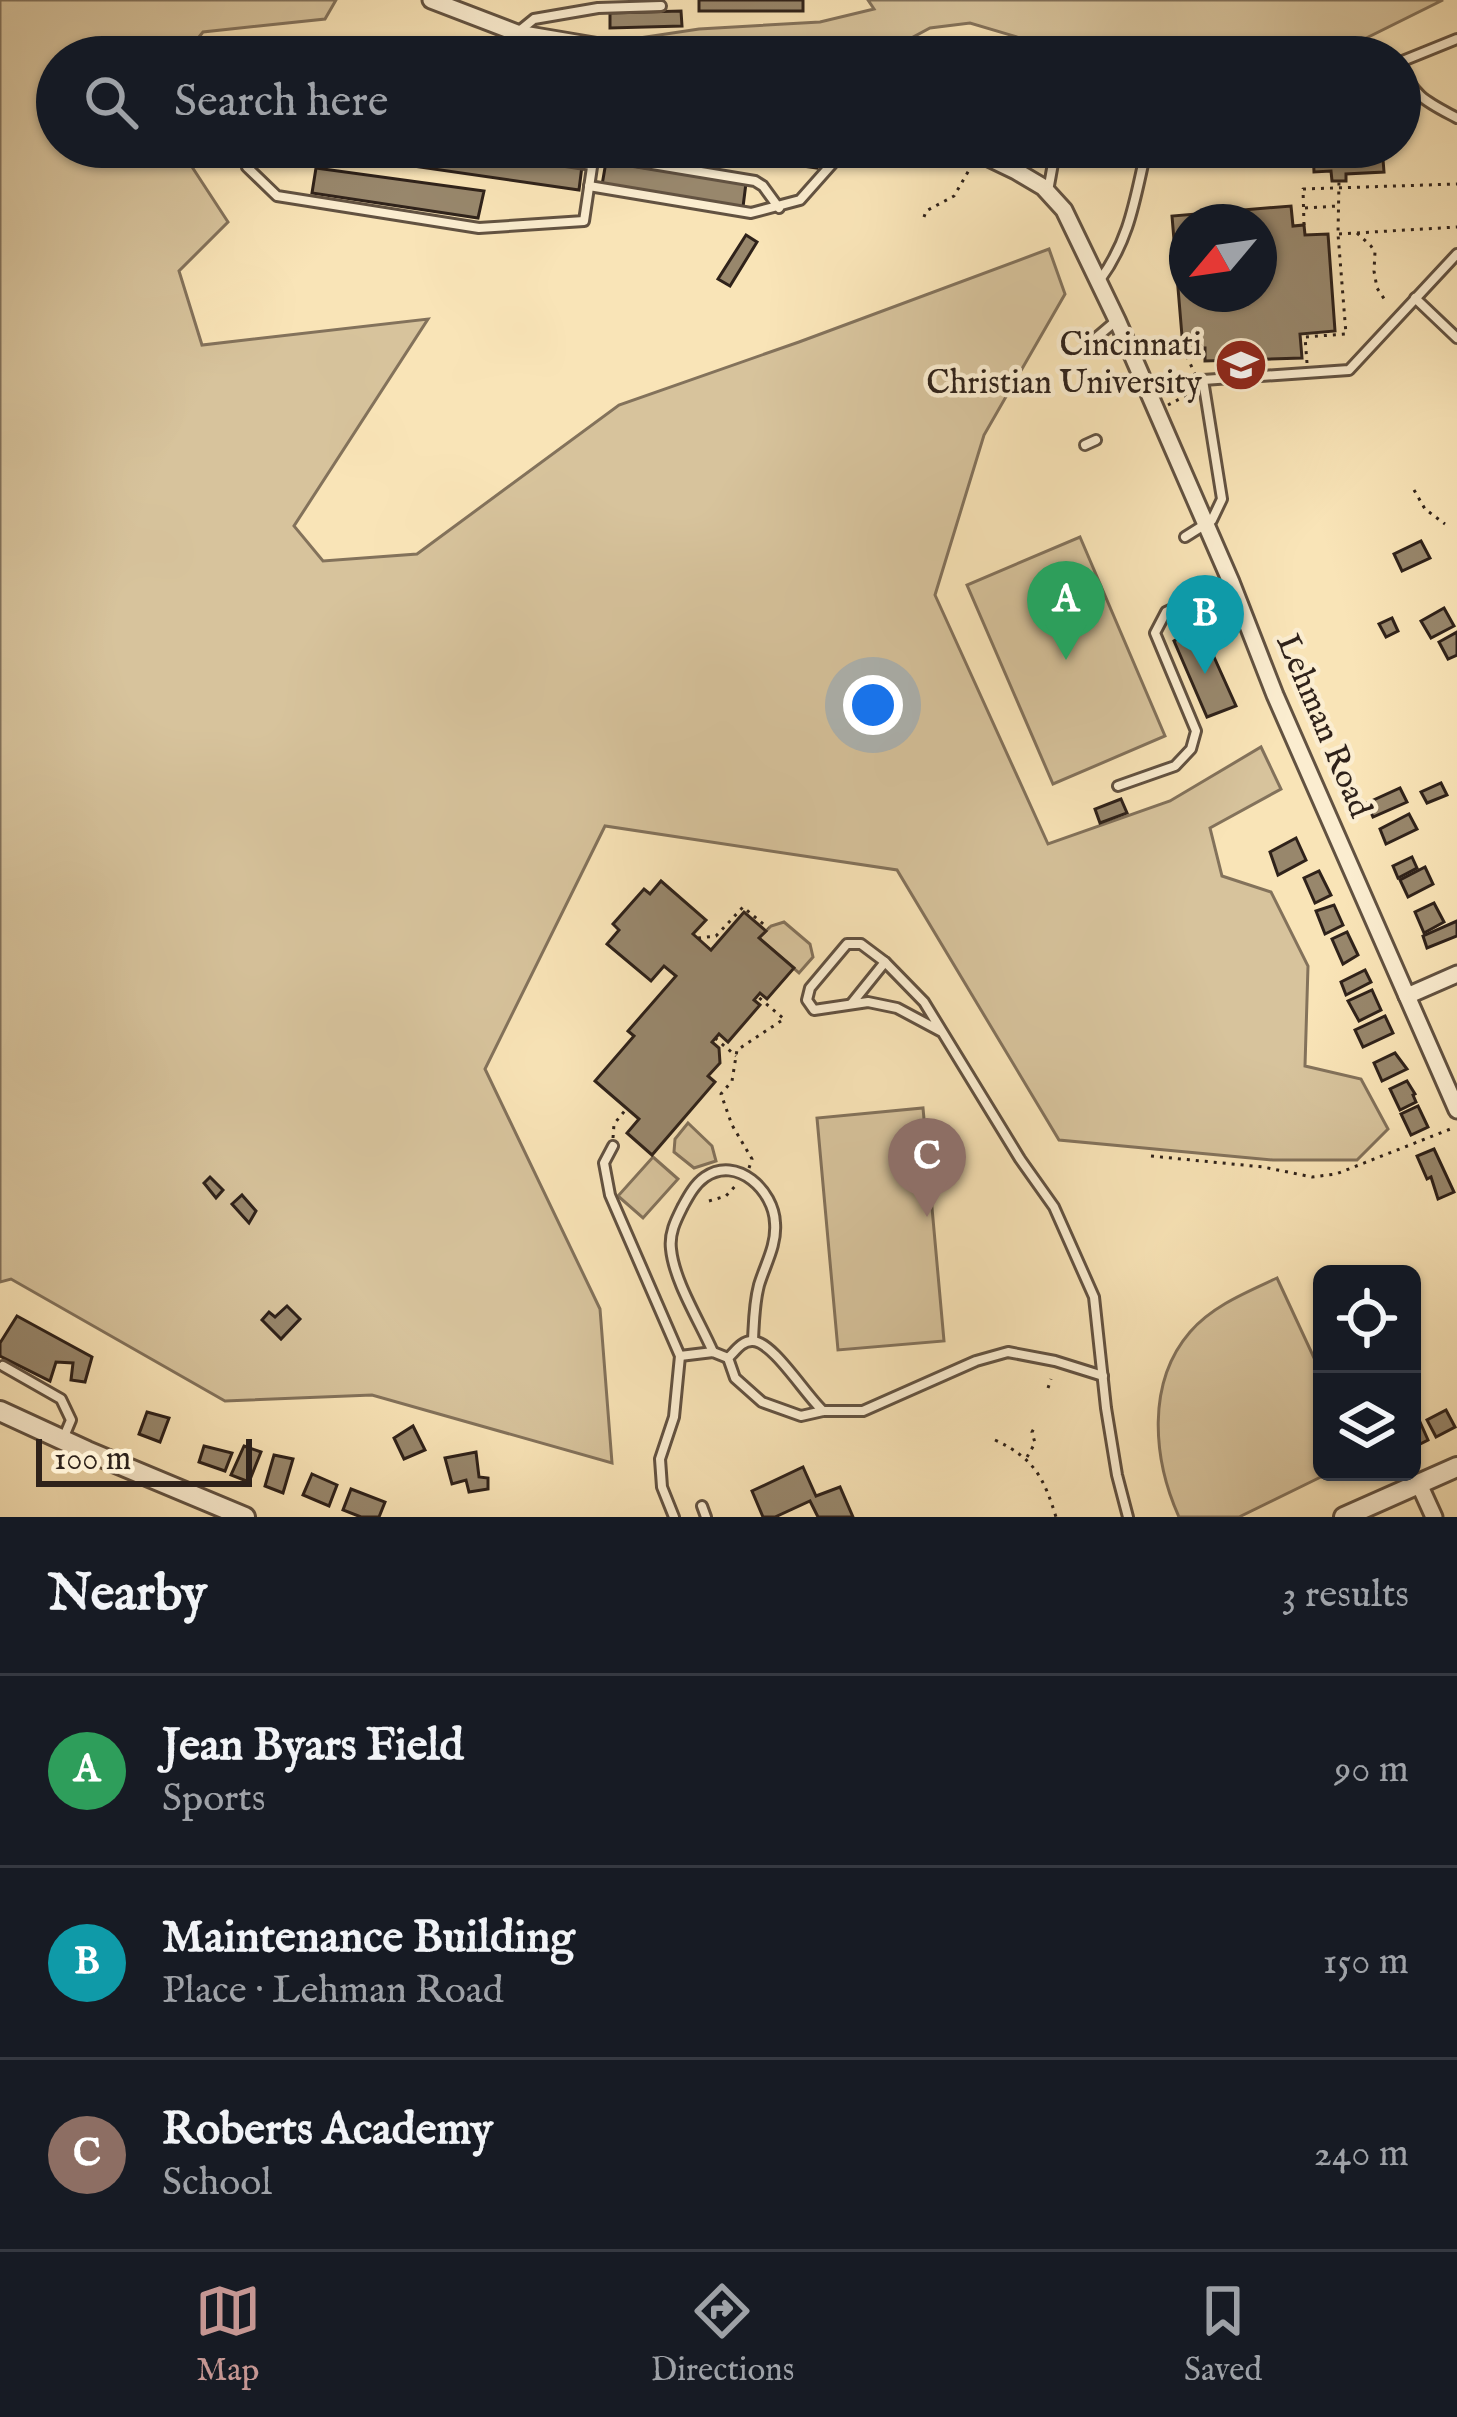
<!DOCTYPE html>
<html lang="en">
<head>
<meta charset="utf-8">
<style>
  body { margin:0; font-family:"IM FELL English",serif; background:#20242c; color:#f1f3f6 }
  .controls { position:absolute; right:36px; bottom:36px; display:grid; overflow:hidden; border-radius:18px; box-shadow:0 3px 9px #0004 }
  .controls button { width:108px; height:108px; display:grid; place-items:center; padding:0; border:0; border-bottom:3px solid #363941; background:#171b24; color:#f1f3f6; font:60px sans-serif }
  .compass { position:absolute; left:1169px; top:204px; width:108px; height:108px; border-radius:50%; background:#171b24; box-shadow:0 3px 9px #0004; rotate:241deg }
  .scale { position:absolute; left:36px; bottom:30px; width:216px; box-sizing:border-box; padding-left:12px; border:6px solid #2f221a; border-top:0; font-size:33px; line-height:42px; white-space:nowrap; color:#2f221a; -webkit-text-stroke:9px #fbedd0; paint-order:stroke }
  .you { position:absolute; left:873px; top:705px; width:42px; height:42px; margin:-30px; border:9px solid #fff; border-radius:50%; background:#1a73e8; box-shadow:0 0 0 18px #1a73e833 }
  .badge { display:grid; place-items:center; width:78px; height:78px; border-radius:50%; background:#c59692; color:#fff; font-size:39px; font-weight:700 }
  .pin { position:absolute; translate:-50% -99px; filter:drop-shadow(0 3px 6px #0008) }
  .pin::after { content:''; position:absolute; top:63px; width:42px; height:36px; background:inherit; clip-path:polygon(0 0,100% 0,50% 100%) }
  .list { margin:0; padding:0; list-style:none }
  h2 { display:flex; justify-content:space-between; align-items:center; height:156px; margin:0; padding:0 48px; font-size:51px }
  h2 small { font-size:39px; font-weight:400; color:#9ea1a6 }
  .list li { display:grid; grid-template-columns:78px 1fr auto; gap:36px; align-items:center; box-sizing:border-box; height:192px; padding:0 48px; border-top:3px solid #363941 }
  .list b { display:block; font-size:45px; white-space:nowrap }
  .list p { margin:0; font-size:39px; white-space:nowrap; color:#9ea1a6 }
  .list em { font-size:39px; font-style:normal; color:#9ea1a6 }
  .icon { flex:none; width:66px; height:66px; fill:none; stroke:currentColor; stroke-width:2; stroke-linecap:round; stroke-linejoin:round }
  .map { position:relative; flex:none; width:1457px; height:1517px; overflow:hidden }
  .search { position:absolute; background:#171b24; box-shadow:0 3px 9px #0004; left:36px; right:36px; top:36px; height:132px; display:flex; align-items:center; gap:30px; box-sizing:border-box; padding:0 42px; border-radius:66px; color:#9ea1a6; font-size:45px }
  .sheet { height:732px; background:#171b24 }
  nav { display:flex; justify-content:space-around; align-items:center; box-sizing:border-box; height:168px; border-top:3px solid #363941; background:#171b24; font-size:33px; color:#9ea1a6 }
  nav a { display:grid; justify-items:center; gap:6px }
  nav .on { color:#c59692 }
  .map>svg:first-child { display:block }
  .green { fill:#d7c39c; stroke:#83725b; stroke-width:3 }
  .building { fill:#98876c; stroke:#2f221a; stroke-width:3; fill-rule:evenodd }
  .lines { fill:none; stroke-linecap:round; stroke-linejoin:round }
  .service-casing { stroke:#625241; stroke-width:14 }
  .minor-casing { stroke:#625241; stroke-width:21 }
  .tertiary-casing { stroke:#625241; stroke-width:24 }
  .path { stroke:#2f221a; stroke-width:3; stroke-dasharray:3 6; stroke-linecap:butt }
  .service { stroke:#fbedd0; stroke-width:8 }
  .minor { stroke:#fbedd0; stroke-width:15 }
  .tertiary { stroke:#fbedd0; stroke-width:18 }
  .labels { text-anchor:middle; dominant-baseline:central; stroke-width:9; stroke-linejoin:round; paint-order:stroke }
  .poi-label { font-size:33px; fill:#2f221a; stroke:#fbedd0; text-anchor:end }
  .street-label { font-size:33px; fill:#2f221a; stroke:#fbedd0 }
</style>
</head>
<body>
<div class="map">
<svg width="1457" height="1517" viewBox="0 0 1457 1517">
  <rect width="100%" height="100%" fill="#f9e4b7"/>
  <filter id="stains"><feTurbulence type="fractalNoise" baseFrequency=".00167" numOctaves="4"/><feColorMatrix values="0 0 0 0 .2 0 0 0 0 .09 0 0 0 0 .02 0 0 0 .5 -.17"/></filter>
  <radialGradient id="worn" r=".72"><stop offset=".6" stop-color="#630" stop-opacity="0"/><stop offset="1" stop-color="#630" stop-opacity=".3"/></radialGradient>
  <!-- green -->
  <g class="green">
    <polygon points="0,0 336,0 325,19 203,32 183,57 57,57 57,147 179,147 228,222 179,271 202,345 428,319 294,526 323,561 417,554 619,405 799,342 1049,249 1065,294 984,435 935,595 1048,844 1170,801 1261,747 1281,789 1210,828 1222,876 1271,892 1308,966 1305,1066 1361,1079 1388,1129 1357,1160 1273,1160 1059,1140 897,870 605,826 485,1069 600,1309 612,1463 372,1395 225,1401 11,1279 0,1282"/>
    <polygon points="868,0 1443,0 1328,57 1074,57 1074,54 970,23 930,28 876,57 698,54 626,40 699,29 820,22 874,9"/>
    <polygon points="1080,537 1165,736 1053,784 967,585"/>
    <polygon points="784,922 810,944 813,957 799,973 759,938 771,926"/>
    <polygon points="923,1108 944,1341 838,1350 817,1118"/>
    <polygon points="688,1123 712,1146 716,1161 694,1168 674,1152 675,1139"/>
    <polygon points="653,1157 678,1179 643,1218 618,1196"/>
    <path d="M 1277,1278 L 1322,1375 L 1322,1472 L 1331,1472 L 1239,1517 L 1179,1517 C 1153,1459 1146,1383 1190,1332 C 1212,1306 1247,1292 1277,1278 Z"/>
  </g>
  <!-- building -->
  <g class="building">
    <rect x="699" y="0" width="104" height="11"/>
    <polygon points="681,11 682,26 610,28 610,13"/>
    <polygon points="317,147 453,147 582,166 579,190 316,152"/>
    <polygon points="670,147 820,147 817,168"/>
    <polygon points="1313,147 1382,147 1384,172 1346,174 1346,181 1332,181 1331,171 1314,172"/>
    <polygon points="606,162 746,183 743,207 602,185"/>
    <polygon points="316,168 484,191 478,218 312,193"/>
    <path d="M 1291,206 L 1293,226 L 1304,225 L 1305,235 L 1328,234 L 1335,331 L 1300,334 L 1302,358 L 1205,361 L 1205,348 L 1183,348 L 1172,216 ZM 1187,222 L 1259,222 L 1259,294 L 1187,294 Z"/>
    <polygon points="746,235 757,242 730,286 718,279"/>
    <polygon points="1421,541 1430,558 1402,571 1394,554"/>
    <polygon points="1444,608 1454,626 1431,638 1421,621"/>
    <polygon points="1392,618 1398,631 1386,637 1379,624"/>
    <polygon points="1200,626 1236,706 1207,717 1174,641"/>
    <polygon points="1457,632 1457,655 1448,659 1439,642"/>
    <polygon points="1441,783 1447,795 1427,803 1421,792"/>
    <polygon points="1400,788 1407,802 1373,817 1367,803"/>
    <polygon points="1121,799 1127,813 1100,823 1095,809"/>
    <polygon points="1409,814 1417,829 1386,844 1380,829"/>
    <polygon points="1296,838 1306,860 1278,875 1270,852"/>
    <polygon points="1412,857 1417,868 1398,878 1393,866"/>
    <polygon points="1425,867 1433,884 1408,897 1400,880"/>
    <polygon points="1319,871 1331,895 1315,903 1304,878"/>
    <polygon points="661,881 706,920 693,934 711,950 744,912 766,931 759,938 794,968 767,999 760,993 754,1000 760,1005 728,1042 719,1034 712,1042 719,1048 720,1063 708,1076 715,1082 652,1155 627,1133 639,1119 595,1081 634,1036 628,1031 676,976 664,966 651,981 607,944 619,930 613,924 644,889 650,894"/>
    <polygon points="1434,903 1444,922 1424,933 1415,912"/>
    <polygon points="1334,905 1343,925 1325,934 1316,911"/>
    <polygon points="1457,921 1457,936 1427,948 1423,936"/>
    <polygon points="1347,932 1358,955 1343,964 1332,939"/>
    <polygon points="1365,970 1371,982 1346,995 1341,982"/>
    <polygon points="1372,990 1381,1010 1359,1021 1348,1001"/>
    <polygon points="1385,1016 1393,1033 1363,1047 1355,1030"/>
    <polygon points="1395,1053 1407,1069 1382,1081 1374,1063"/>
    <polygon points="1407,1081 1415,1094 1413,1095 1416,1102 1400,1110 1390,1089"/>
    <polygon points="1418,1106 1428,1127 1411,1135 1401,1114"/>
    <polygon points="1434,1149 1454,1192 1438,1199 1431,1177 1427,1179 1417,1156"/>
    <polygon points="210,1177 223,1190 216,1198 204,1183"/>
    <polygon points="242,1195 256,1211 249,1223 232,1204"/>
    <polygon points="287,1306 300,1319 281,1339 262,1320 269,1312 275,1317"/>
    <polygon points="17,1316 92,1357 85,1382 71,1380 73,1363 56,1362 50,1381 0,1356 0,1343"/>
    <polygon points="1446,1410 1455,1427 1436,1437 1427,1420"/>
    <polygon points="147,1412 169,1418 160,1442 139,1434"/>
    <polygon points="1420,1422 1428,1440 1412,1448 1412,1426"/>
    <polygon points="413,1426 425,1450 404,1459 394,1438"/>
    <polygon points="204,1446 232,1453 225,1471 199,1462"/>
    <polygon points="244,1446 261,1452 249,1482 231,1475"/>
    <polygon points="476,1452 479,1477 488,1478 488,1489 469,1492 466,1480 452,1484 445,1458"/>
    <polygon points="274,1455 293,1459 283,1493 265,1486"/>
    <polygon points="803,1467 816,1496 840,1487 853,1517 818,1517 810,1501 775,1517 763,1517 752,1491"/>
    <polygon points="312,1474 337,1485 329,1506 303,1495"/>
    <polygon points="351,1489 385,1502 379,1517 361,1517 343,1510"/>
  </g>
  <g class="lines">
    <!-- service casing -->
    <g class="service-casing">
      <g id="service">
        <polyline points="518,32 534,19 598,8 661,6"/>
        <polyline points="1400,62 1457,39"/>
        <path d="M 1400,65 C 1415,98 1427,102 1457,118"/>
        <polyline points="257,147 247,167 277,196 479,228 584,221 595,147"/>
        <polyline points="473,147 592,165"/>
        <polyline points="593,151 604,156 755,181 763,186 779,208"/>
        <polyline points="1014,168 1019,147"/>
        <polyline points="589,186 751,213 800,200 847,147"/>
        <polyline points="1048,191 1056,147"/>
        <path d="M 1100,280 C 1131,237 1135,197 1147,147"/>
        <polyline points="1415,298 1457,338"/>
        <polyline points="1097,337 1117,320"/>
        <polyline points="1085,445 1096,440"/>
        <polyline points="1185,537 1212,520 1222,499 1203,380 1349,370 1457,254"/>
        <polyline points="1118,786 1175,766 1191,749 1196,731 1155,633 1166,612 1230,583"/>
        <polyline points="852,1003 885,962"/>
        <polyline points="942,1032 897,1008 868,1002 814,1010 807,1000 810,988 847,944 861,944 885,962 924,1002 1020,1159 1054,1207 1094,1297 1106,1408 1117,1475 1128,1517"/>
        <polyline points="613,1146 604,1163 610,1195 680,1356 674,1417 660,1459 662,1487 674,1517"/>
        <path d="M 713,1352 C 700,1322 674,1281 671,1249 C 669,1233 676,1220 683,1206 C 689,1195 695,1184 705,1177 C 737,1155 774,1191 775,1223 C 777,1245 765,1265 759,1285 C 754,1304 754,1321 753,1340"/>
        <polyline points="680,1356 713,1352 728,1358"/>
        <polyline points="3,1366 61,1399 71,1420 63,1439"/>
        <path d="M 823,1411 C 806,1396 772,1340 752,1341 C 741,1341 735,1352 728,1358 L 735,1378 L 762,1402 L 801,1416 L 823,1411 L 863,1411 L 976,1361 L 1008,1352 L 1055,1361 L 1103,1376"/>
        <polyline points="702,1506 706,1517"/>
      </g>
    </g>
    <!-- minor casing -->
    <g class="minor-casing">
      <g id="minor">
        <polyline points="431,0 517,33 659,57"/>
        <polyline points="966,147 1016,171 1043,187 1064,210 1117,320 1231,582 1275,695 1457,1110"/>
        <polyline points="1407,996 1457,974"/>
        <polyline points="1419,1484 1434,1517"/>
      </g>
    </g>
    <!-- tertiary casing -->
    <g class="tertiary-casing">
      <g id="tertiary">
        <polyline points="0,1411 87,1451 245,1517"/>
        <polyline points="1344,1517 1457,1467"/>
      </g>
    </g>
    <!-- path -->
    <g class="path">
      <polyline points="1305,208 1338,206"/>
      <polyline points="924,217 926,211 954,196 972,165"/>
      <polyline points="1304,225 1303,189 1457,184"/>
      <polyline points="1357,233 1371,246 1375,252 1374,271 1377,288 1385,300"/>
      <polyline points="1339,234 1457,227"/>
      <polyline points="1183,348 1195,374"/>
      <polyline points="1307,363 1305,337 1346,334 1338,234 1339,181"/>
      <polyline points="1168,405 1191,393"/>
      <polyline points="1414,490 1425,509 1445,524"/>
      <polyline points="698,938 716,936 743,907 768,928"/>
      <polyline points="715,1038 736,1056"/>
      <polyline points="613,1138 614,1124 627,1108"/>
      <polyline points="1151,1156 1263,1167 1312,1177 1336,1174 1453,1128"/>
      <polyline points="749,1168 752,1159 732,1125 721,1094 732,1081 737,1050 784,1019 757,996"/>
      <polyline points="709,1201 726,1196 737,1184"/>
      <polyline points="1048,1388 1051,1379"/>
      <path d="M 995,1440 C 1034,1458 1044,1478 1056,1517"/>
      <polyline points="1027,1457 1035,1443 1032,1432 1036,1425"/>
    </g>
    <!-- service -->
    <use href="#service" class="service"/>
    <!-- minor -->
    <use href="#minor" class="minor"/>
    <!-- tertiary -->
    <use href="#tertiary" class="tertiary"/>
  </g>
  <!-- icons -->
  <defs>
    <g id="university-disc" transform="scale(2.7)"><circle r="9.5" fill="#8f2418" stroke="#fbedd0"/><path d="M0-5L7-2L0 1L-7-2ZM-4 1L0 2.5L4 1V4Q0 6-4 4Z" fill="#fff"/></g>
  </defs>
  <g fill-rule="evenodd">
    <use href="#university-disc" x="1241" y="365"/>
  </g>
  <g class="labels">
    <!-- poi labels -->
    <g class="poi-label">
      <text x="1202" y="346">Cincinnati<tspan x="1202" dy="38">Christian University</tspan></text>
    </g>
    <!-- street labels -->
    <g class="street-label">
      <text transform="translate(1323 726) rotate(67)">Lehman Road</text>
    </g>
  </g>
  <rect width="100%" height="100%" filter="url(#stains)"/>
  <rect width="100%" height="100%" fill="url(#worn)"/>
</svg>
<div class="controls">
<button><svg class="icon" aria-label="locate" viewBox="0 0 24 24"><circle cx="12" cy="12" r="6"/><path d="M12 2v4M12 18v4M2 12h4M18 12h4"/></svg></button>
<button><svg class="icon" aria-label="layers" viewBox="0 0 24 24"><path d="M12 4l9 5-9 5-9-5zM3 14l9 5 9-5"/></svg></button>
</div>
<svg class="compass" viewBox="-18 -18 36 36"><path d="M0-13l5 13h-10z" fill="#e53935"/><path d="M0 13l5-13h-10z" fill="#9ea1a6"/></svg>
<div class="scale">100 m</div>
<div class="you"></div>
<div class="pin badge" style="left:1066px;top:660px;background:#2e9e5b">A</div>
<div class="pin badge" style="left:1205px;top:674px;background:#0f9aa8">B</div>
<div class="pin badge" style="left:927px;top:1217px;background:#8d6e63">C</div>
<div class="search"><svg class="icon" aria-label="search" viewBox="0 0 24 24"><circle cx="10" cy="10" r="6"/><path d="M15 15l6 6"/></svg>Search here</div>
</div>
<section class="sheet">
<h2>Nearby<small>3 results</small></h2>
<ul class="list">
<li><span class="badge" style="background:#2e9e5b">A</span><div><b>Jean Byars Field</b><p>Sports</p></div><em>90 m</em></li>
<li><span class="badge" style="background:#0f9aa8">B</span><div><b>Maintenance Building</b><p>Place · Lehman Road</p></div><em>150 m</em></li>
<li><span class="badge" style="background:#8d6e63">C</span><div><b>Roberts Academy</b><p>School</p></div><em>240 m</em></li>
</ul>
</section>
<nav>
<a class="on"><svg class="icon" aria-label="map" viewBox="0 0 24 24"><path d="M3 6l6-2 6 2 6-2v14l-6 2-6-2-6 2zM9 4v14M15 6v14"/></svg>Map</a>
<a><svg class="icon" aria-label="directions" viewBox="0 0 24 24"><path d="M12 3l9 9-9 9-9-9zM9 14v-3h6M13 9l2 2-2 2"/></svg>Directions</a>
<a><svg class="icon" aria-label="saved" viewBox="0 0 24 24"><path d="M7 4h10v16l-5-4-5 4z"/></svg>Saved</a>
</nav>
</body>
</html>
